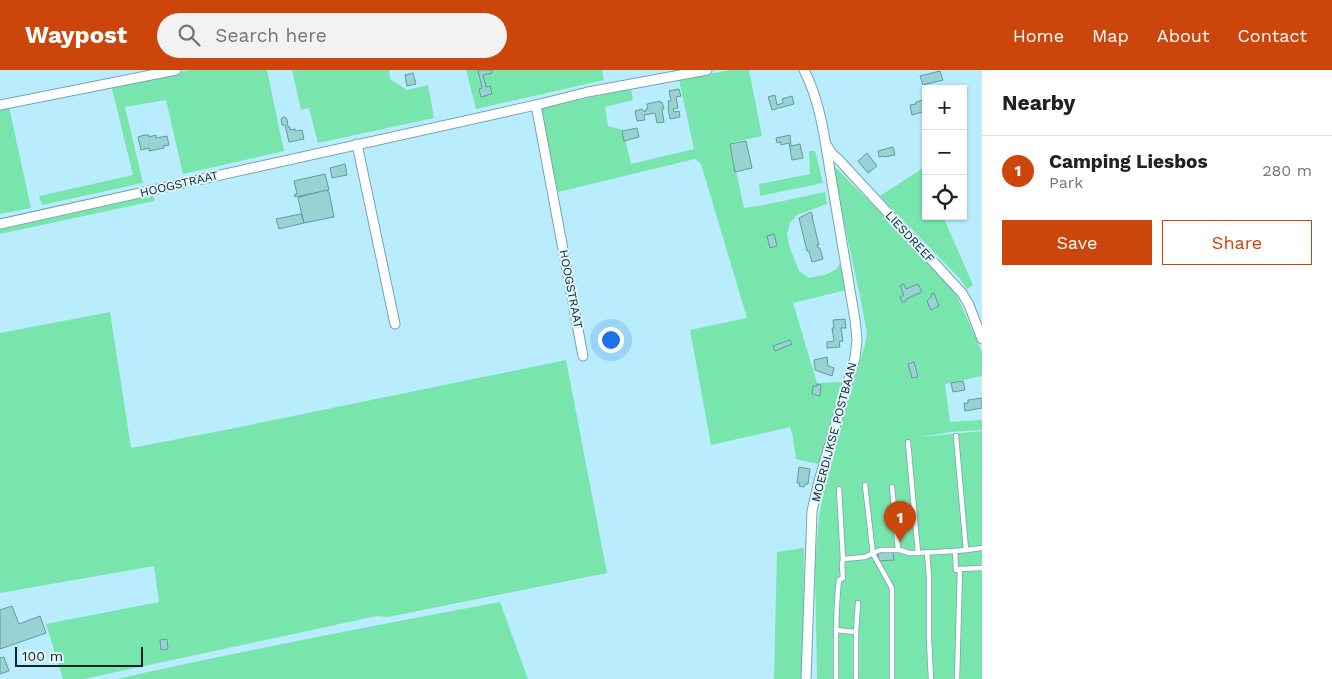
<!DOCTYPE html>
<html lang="en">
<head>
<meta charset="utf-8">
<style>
  body { margin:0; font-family:"Work Sans",sans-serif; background:#f2f2f2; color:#202124 }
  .controls { position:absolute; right:15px; top:15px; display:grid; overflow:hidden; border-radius:0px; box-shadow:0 1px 4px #0004 }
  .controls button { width:45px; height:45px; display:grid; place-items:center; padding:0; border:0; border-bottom:1px solid #e0e0e0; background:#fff; color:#202124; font:25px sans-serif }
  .scale { position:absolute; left:15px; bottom:12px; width:128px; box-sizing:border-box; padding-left:5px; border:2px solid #11252b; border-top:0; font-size:14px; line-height:18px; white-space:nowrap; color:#11252b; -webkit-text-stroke:4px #e0f5fb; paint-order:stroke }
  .you { position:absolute; left:610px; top:269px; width:18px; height:18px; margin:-12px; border:4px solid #fff; border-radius:50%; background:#1a73e8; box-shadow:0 0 0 8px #1a73e833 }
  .badge { display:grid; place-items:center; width:32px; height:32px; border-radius:50%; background:#cc460b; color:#fff; font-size:16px; font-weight:700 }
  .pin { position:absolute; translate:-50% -41px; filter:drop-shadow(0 1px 2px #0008) }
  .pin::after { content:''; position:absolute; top:26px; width:18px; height:15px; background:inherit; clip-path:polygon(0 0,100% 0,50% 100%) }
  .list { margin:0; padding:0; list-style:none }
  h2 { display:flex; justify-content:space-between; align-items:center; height:65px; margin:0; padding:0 20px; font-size:21px }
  h2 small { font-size:16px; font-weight:400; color:#757577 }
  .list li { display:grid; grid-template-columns:32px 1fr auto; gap:15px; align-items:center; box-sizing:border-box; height:70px; padding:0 20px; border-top:1px solid #e0e0e0 }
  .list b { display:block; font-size:19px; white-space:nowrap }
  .list p { margin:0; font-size:16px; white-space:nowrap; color:#757577 }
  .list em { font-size:16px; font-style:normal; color:#757577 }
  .actions { display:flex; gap:10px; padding:15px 20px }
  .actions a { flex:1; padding:11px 0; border:1px solid #cc460b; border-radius:0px; text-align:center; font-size:18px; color:#cc460b }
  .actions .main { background:#cc460b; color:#fff }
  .icon { flex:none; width:28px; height:28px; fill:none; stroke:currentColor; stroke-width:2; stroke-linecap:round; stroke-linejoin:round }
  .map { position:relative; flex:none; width:982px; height:609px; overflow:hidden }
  header { display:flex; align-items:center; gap:30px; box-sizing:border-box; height:70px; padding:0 25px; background:#cc460b; color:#fff }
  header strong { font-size:24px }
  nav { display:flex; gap:28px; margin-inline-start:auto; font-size:18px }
  .search { width:350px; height:45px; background:#f2f2f2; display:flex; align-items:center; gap:12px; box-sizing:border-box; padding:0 18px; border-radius:28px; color:#757577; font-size:19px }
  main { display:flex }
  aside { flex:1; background:#fff }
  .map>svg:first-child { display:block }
  .green { fill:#78e5ac }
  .building { fill:#9ad2d4; stroke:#639a9c }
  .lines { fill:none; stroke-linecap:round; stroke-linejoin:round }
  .lane-casing { stroke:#73a5b4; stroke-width:6 }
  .street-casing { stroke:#73a5b4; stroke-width:11 }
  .lane { stroke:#fff; stroke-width:4.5 }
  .street { stroke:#fff; stroke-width:9 }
  .labels { text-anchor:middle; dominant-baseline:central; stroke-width:4; stroke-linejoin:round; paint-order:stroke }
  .street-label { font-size:12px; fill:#11252b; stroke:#e0f5fb }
</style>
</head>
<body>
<header>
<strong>Waypost</strong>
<div class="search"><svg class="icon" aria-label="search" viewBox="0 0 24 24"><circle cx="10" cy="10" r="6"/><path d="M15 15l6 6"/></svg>Search here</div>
<nav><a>Home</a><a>Map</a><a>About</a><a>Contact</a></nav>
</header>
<main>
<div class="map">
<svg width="982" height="609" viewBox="0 0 982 609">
  <rect width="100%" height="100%" fill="#b9edfe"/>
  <!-- green -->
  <g class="green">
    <polygon points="190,0 267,0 284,81 183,104 166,30 125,37 143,113 42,135 39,126 133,105 111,15"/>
    <polygon points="292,0 389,0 390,9 407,20 428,15 434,48 318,73 309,38 301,40"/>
    <polygon points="466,0 602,0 604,10 476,39"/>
    <path d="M 730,0 L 749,0 L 762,66 L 730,73 L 744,138 L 764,135 L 825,122 L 827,134 L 797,145 L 790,153 L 787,164 L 789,175 L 799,201 L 809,208 C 820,206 836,204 840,193 L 846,220 L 793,233 L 817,313 L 843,312 L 819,394 L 796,389 L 793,368 L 790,357 L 711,375 L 690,260 L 747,248 L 701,94 L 695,89 L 558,122 L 541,38 L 631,19 L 633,30 L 605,37 L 608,56 L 623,60 L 631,94 L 694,79 L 679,10 Z"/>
    <polygon points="9,37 31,138 0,144 0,39"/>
    <polygon points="809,81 815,81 823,113 760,126 759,114 810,104"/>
    <polygon points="831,93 901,163 950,215 957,226 982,282 982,306 945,314 950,352 982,350 982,360 951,362 921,367 982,361 982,609 817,609 815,496 819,447 826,408 865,274 867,263 860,226"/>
    <polygon points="923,98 926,105 926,146 943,146 973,215 967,219 960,209 880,126"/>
    <polygon points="151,123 155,130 154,131 0,164 0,157"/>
    <polygon points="110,242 131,378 225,360 566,290 607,503 388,547 377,546 84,609 63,609 46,554 159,532 154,496 0,523 0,263"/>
    <polygon points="804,478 803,609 774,609 777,482"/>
    <path d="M 500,532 L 528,609 L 117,609 C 245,580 373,556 500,532 Z"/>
  </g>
  <!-- building -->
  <g class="building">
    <polygon points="478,0 491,0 492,3 483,5 486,17 490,16 492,24 481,27 479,19 482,18"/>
    <polygon points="940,1 943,10 923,15 920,6"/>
    <polygon points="413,3 416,14 407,16 405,5"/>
    <polygon points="679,19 681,26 676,27 678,38 673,39 674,42 679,41 680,47 670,49 668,38 669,37 668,31 671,31 669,21"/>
    <polygon points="775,25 777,35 783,33 782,29 792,26 794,34 772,40 768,27"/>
    <polygon points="926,29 926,41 912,45 910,35 916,34 916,32"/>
    <polygon points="660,31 660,33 662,32 664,39 662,39 664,52 657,53 655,43 644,45 645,50 637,51 635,41 642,39 643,41 646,41 646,39 648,38 647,34"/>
    <polygon points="283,47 285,47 287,49 288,57 290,57 290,60 295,59 295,61 302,60 304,69 289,72 285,55 282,55 281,49"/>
    <polygon points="637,58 639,67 624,71 622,61"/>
    <polygon points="144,65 149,65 149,67 156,65 156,68 167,66 169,75 163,76 164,78 149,81 149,78 141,80 138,67"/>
    <polygon points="790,65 791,76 800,74 803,88 792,90 789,73 781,75 781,72 777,73 776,68"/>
    <polygon points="746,71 752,98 735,102 730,74"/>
    <polygon points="893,77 895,85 884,87 883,86 879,87 878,81"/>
    <polygon points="867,83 877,96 868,103 858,91"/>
    <polygon points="345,94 347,105 332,108 330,98"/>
    <polygon points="325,104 329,120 295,127 294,125 297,124 294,111"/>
    <polygon points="327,120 328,122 329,122 334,147 304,153 298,128 299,128 299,127"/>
    <polygon points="811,142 813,146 812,147 819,175 817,175 818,178 820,178 823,189 812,192 809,181 807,181 799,148"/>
    <polygon points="301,144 304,153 279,159 276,149"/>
    <polygon points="774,164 777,176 770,178 767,166"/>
    <polygon points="904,214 906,219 918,214 922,222 906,229 905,232 902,232 900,227 904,225 900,216"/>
    <polygon points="934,223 939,236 931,240 927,231 932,226 931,224"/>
    <polygon points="845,249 846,258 841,258 843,271 839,272 840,277 827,278 827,272 834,271 832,258 834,258 833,250"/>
    <polygon points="790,270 792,274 775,281 773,276"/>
    <polygon points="827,287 828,296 834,298 832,306 815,300 814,290"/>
    <polygon points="914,292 918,307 912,308 908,294"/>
    <polygon points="963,311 965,320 953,322 951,313"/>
    <polygon points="817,314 821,315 820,326 812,324 813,316 817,316"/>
    <polygon points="982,328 982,338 965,341 964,333 968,333 968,330"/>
    <polygon points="799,397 810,399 808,414 805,414 804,417 799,416 800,413 797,413"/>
    <polygon points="893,482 894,490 879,491 878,483"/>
    <polygon points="12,536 19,554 40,546 46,563 0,579 0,540"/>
    <polygon points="167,569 168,579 161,580 160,570"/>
    <polygon points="4,587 9,601 0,604 0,588"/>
  </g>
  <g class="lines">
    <!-- lane casing -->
    <g class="lane-casing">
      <g id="lane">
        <polyline points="956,366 966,480 955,481 956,500 960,499"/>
        <polyline points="908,372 918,483"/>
        <polyline points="865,415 873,484 892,518 892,609"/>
        <polyline points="892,417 898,480"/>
        <polyline points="839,419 843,489"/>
        <polyline points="966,480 982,478"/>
        <polyline points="927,482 929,507 929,570 931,609"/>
        <polyline points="836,560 856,562 858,533"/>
        <polyline points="856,562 856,608"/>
        <path d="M 836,609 C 836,576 835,543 839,510 L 843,508 L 842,495 L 843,489 L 865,487 L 880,480 L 900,480 L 909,483 L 917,483 L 955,481"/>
        <polyline points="957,609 960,499 982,498"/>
      </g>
    </g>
    <!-- street casing -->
    <g class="street-casing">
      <g id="street">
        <path d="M 804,0 C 821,33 825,71 831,107 C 839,154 847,202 855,250 L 857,270 L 855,288 L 819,411 L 812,441 L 806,609"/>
        <polyline points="0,35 176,0"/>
        <polyline points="536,35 583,286"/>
        <polyline points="357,74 395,254"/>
        <polyline points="827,76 832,84 840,91 962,223 969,235 982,269"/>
        <polyline points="0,154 536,35 588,22 707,0"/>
      </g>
    </g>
    <!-- lane -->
    <use href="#lane" class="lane"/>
    <!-- street -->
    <use href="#street" class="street"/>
  </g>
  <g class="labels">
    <!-- street labels -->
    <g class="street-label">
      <text transform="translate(179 114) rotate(-13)">HOOGSTRAAT</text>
      <text transform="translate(910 167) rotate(47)">LIESDREEF</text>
      <text transform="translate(571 219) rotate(79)">HOOGSTRAAT</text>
      <text transform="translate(834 362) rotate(-75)">MOERDIJKSE POSTBAAN</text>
    </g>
  </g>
</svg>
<div class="controls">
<button>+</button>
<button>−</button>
<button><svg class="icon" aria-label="locate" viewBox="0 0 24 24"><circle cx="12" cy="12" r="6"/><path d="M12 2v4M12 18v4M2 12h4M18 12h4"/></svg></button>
</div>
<div class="scale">100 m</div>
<div class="you"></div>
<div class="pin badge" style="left:900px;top:472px">1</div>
</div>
<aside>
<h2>Nearby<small></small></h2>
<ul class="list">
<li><span class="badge">1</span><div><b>Camping Liesbos</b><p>Park</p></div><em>280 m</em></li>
</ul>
<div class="actions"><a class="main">Save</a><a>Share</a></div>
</aside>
</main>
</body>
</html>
